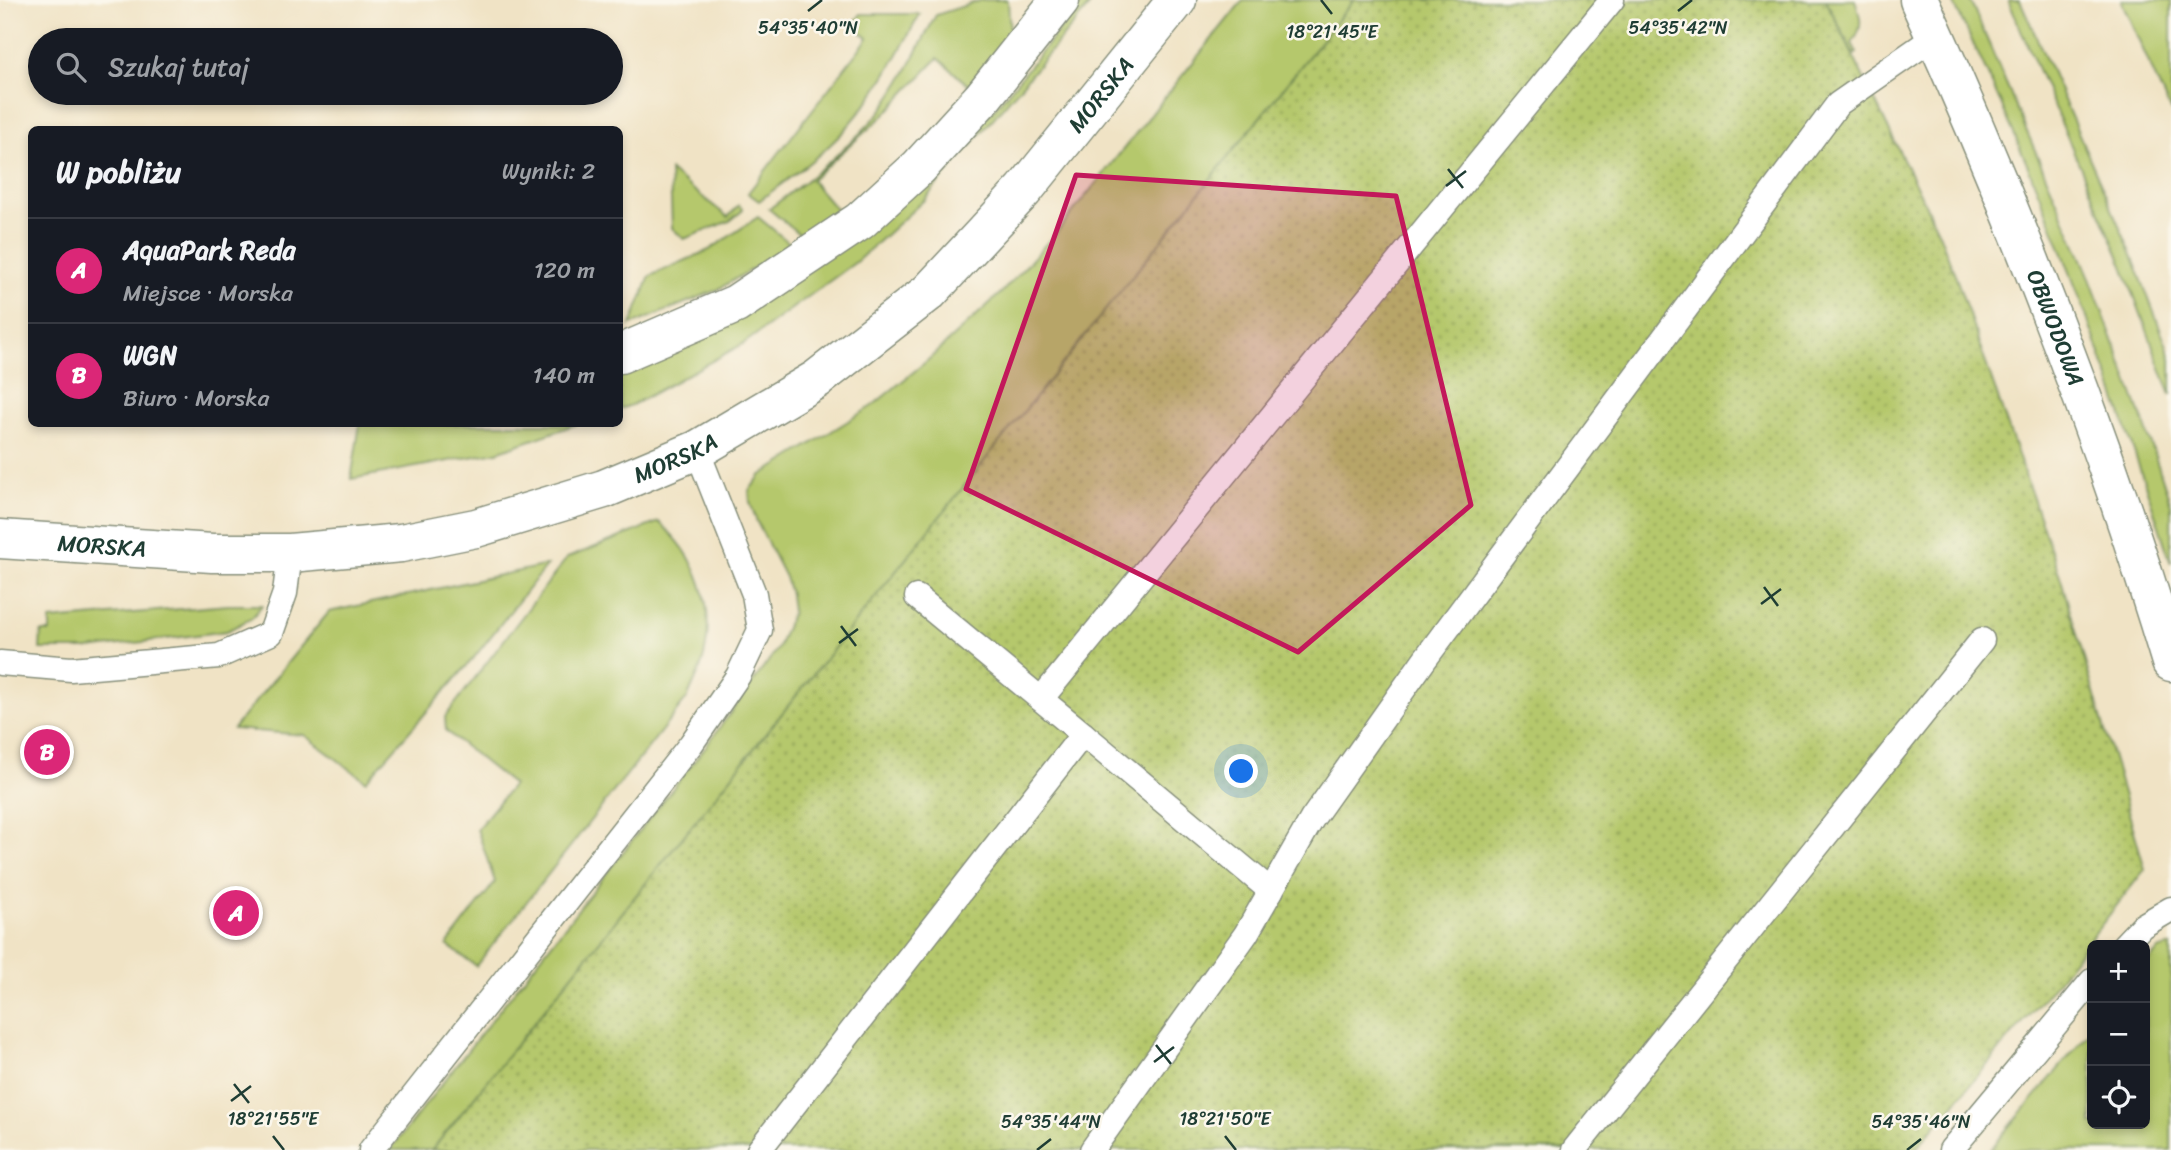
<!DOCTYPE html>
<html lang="pl">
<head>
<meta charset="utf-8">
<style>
  body { margin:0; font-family:Sriracha,sans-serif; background:#242831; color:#f1f3f6 }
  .controls { position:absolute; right:21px; bottom:21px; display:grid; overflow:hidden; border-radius:10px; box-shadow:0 4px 10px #0003 }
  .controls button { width:63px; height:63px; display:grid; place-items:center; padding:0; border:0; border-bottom:2px solid #363941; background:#171b24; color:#f1f3f6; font:35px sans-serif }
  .you { position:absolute; left:1242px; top:772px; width:24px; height:24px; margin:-18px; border:5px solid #fff; border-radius:50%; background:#1a73e8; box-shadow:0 0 0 10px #1a73e833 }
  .badge { display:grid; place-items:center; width:46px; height:46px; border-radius:50%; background:#db2777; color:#fff; font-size:23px; font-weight:700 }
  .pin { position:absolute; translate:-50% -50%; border:4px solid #fff; box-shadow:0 2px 7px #0006 }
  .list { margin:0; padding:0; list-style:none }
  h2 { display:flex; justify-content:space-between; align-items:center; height:91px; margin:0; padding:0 28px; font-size:30px }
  h2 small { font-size:23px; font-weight:400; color:#9ea1a6 }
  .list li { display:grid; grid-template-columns:46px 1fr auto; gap:21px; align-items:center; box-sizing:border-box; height:105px; padding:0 28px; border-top:2px solid #363941 }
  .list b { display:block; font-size:26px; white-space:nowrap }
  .list p { margin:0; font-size:23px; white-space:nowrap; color:#9ea1a6 }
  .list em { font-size:23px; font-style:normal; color:#9ea1a6 }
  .icon { flex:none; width:38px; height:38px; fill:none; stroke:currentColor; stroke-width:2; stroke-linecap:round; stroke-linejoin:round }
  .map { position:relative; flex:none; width:2171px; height:1150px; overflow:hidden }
  .search { position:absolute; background:#171b24; box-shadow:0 4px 10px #0003; left:28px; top:28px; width:595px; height:77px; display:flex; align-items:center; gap:18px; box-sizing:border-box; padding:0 24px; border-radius:38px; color:#9ea1a6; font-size:26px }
  .panel { position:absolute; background:#171b24; box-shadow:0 4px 10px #0003; left:28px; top:126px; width:595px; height:301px; border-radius:10px }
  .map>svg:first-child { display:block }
  .grass { fill:#b5c86c; stroke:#6a8250; stroke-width:2 }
  .park { fill:url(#park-dots); stroke:#6a8250; stroke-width:2 }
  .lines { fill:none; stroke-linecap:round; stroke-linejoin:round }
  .lane-casing { stroke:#88907c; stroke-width:27 }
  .street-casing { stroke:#88907c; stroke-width:41 }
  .secondary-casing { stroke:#88907c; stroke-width:41 }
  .lane { stroke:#fff; stroke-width:24 }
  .street { stroke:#fff; stroke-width:38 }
  .secondary { stroke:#fff; stroke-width:38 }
  .marked { fill:#c2185b; fill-opacity:0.2; stroke:#c2185b; stroke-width:5; stroke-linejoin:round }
  .ticks { fill:none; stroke:#1f3d34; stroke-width:2.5 }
  .labels { text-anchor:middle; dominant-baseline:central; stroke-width:5; stroke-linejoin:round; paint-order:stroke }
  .street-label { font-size:23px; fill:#1f3d34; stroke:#fbf7ec }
  .ticks-label { font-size:18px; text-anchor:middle; fill:#1f3d34; stroke:#fbf7ec; stroke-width:5; stroke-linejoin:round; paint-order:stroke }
</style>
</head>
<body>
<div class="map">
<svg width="2171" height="1150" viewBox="0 0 2171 1150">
  <defs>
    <pattern id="park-dots" width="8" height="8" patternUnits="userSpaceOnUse" patternTransform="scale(1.75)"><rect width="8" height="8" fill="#b5c86c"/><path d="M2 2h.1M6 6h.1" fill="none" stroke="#93a45a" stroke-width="1.8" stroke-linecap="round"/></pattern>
  </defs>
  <rect width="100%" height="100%" fill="#fbf7ec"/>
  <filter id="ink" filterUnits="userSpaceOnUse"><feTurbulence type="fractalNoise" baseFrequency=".0143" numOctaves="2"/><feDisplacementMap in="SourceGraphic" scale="14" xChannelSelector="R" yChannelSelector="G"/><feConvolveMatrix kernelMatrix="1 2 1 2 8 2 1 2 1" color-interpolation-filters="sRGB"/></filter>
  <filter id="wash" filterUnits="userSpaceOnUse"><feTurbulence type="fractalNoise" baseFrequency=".00686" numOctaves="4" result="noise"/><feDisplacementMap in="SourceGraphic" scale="28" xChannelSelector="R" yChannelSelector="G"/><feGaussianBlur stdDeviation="1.57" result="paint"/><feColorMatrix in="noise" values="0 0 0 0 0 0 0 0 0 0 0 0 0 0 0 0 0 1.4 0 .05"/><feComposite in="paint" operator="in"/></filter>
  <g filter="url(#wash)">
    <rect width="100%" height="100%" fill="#f0e3c5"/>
    <!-- grass -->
    <g class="grass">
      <path d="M 982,0 L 1008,0 L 1010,34 L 969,86 L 938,58 L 884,115 L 811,180 L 838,211 L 805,239 L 769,209 C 805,182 841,154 872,121 C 897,95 919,47 936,15 Z"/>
      <polygon points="1084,0 1094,0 924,200 856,262 743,344 634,404 620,409 620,365 991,113"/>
      <polygon points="1243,0 1354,0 432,1150 390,1150 709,742 778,648 792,612 790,594 785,577 757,522 750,502 749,491 760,476 872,406 928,360 1003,291 1056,233"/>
      <path d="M 1826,0 L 1855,0 C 1861,17 1864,28 1852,43 L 1857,53 L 1854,55 Z"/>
      <path d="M 1952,0 L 1970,0 L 2088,273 L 2146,429 L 2171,505 L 2171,563 C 2109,372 2042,180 1952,0 Z"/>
      <polygon points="2008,0 2020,0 2132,255 2165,341 2171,358 2171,395 2122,263"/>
      <polygon points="2121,0 2171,0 2171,112 2165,99"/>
      <path d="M 861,14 L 920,14 C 899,52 879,91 850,124 C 825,154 790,177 759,201 L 748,193 L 868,38 L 852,25 Z"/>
      <polygon points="670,171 728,217 739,205 743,210 730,221 684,239 672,228"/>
      <polygon points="758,217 792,245 717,290 631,325 650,276 709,250"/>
      <polygon points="360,424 577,424 497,452 351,479"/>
      <path d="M 659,522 C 698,556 716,605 704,656 C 701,670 693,684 688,697 L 476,966 L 447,945 L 495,882 L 477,829 L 513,785 L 446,731 L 445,717 L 567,558 Z"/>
      <polygon points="547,565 472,660 366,781 304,735 233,729 329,612"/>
      <polygon points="228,605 262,605 252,618 227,631 89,649 40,649 41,632 50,632 50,620"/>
      <polygon points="2171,946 2171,1150 1990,1150 2092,1029 2092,1124 2145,1124 2145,966 2158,950"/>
    </g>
    <!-- park -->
    <polygon class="park" points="1354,0 1826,0 1939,233 1958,283 2061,579 2145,869 2052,988 1915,1150 432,1150"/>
  </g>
  <g filter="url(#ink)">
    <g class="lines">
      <!-- lane casing -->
      <g class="lane-casing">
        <g id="lane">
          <polyline points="917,597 1083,734"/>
          <polyline points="0,663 71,669 219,656 271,633 285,593 290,553"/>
          <polyline points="1041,699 1612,0"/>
          <polyline points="2124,945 2142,926 2171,909"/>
          <polyline points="371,1150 691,744 738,676 760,630 754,594 697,450"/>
          <polyline points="759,1150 1083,734 1271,891"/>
          <polyline points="1092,1150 1246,934 1312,819 1425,659 1838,104 1936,36"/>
          <polyline points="1574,1150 1982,640"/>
          <polyline points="1951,1150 2092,981"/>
        </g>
      </g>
      <!-- street casing -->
      <g class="street-casing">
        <polyline id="street" points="620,354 736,304 860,221 919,167 983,97 1060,0"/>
      </g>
      <!-- secondary casing -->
      <g class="secondary-casing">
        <g id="secondary">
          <path id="s1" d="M 1919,0 C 2016,215 2103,436 2171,662"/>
          <path id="s2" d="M 0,539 L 212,553 L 290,553 L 401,543 L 476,528 L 604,489 L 697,450 L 817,379 L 929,292 L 1024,190 L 1177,0"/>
        </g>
      </g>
      <!-- lane -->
      <use href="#lane" class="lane"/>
      <!-- street -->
      <use href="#street" class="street"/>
      <!-- secondary -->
      <use href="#secondary" class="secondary"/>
    </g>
  </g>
  <!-- marked area -->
  <path class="marked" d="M 1076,175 L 1396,196 L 1471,505 L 1298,652 L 966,489 Z"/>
  <!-- ticks -->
  <path class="ticks" d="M 1321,0 L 1332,14M 808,11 L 822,0M 1678,11 L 1692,0M 1448,169 L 1463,188M 1446,186 L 1466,171M 1764,587 L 1778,606M 1761,604 L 1781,589M 841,626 L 856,646M 839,643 L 858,629M 1156,1045 L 1171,1064M 1154,1062 L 1174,1047M 234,1084 L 249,1103M 231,1101 L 251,1086M 273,1136 L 284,1150M 1225,1136 L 1236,1150M 1037,1150 L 1051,1139M 1907,1150 L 1921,1139"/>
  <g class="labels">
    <!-- street labels -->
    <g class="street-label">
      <text stroke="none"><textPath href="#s2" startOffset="1256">MORSKA</textPath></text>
      <text stroke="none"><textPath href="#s1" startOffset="355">OBWODOWA</textPath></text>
      <text stroke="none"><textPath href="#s2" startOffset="690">MORSKA</textPath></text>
      <text stroke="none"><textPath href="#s2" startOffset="102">MORSKA</textPath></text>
    </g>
  </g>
  <g class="ticks-label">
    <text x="808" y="34">54°35'40"N</text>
    <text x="1678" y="34">54°35'42"N</text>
    <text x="1332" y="38">18°21'45"E</text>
    <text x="273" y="1125">18°21'55"E</text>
    <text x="1225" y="1125">18°21'50"E</text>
    <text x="1051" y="1128">54°35'44"N</text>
    <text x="1921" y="1128">54°35'46"N</text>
  </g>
</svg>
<div class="controls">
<button>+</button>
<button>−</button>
<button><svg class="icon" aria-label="locate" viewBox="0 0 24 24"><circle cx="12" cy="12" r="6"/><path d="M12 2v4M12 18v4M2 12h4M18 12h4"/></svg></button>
</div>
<div class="you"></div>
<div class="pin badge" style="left:236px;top:913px">A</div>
<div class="pin badge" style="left:47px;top:752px">B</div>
<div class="search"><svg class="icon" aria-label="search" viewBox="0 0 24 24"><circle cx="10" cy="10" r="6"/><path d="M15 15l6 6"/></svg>Szukaj tutaj</div>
<section class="panel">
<h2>W pobliżu<small>Wyniki: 2</small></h2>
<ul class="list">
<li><span class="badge">A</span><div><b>AquaPark Reda</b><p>Miejsce · Morska</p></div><em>120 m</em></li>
<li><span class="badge">B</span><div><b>WGN</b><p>Biuro · Morska</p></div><em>140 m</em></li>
</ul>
</section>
</div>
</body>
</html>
